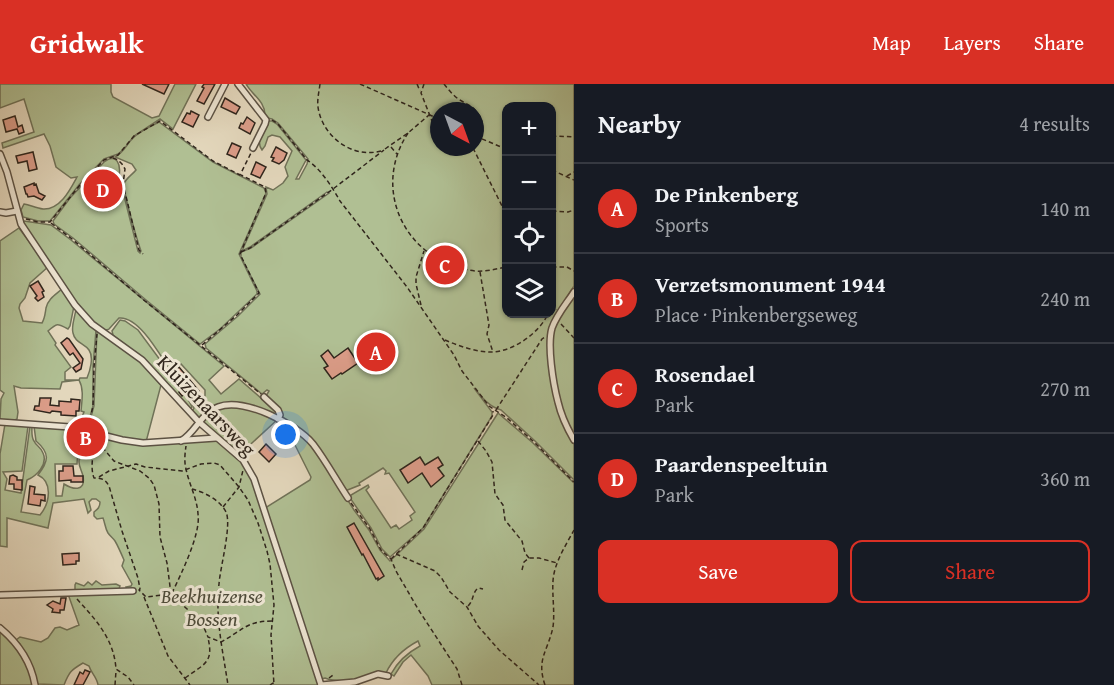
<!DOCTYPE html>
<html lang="en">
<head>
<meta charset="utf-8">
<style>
  body { margin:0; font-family:"Gentium Book Plus",serif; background:#20242c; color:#f1f3f6 }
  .controls { position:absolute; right:18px; top:18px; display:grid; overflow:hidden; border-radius:12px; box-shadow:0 2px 4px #0004 }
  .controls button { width:54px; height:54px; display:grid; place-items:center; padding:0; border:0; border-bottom:2px solid #363941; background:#171b24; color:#f1f3f6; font:30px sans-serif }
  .compass { position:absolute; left:430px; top:18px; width:54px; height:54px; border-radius:50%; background:#171b24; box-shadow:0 2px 4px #0004; rotate:139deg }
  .you { position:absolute; left:286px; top:351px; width:21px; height:21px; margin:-15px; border:4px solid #fff; border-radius:50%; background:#1a73e8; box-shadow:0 0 0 9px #1a73e833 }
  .badge { display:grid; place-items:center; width:39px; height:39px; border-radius:50%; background:#d93025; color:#fff; font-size:20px; font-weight:700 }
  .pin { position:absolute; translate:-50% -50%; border:3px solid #fff; box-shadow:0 2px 6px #0006 }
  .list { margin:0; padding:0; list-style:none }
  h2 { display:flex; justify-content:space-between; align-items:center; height:78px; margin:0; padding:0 24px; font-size:26px }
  h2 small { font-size:20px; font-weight:400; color:#9ea1a6 }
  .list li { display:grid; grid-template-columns:39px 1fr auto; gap:18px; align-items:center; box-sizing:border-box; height:90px; padding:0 24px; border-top:2px solid #363941 }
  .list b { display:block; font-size:22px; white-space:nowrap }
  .list p { margin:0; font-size:20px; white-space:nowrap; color:#9ea1a6 }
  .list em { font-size:20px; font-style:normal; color:#9ea1a6 }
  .actions { display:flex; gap:12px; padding:18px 24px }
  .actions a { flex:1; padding:14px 0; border:2px solid #d93025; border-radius:12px; text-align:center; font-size:21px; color:#d93025 }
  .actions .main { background:#d93025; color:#fff }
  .icon { flex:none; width:33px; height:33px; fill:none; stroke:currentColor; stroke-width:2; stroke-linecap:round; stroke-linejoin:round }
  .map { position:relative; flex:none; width:574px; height:601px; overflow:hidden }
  header { display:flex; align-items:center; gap:36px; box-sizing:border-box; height:84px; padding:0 30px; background:#d93025; color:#fff }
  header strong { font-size:28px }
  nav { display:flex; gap:33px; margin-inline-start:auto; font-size:21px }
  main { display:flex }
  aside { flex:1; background:#171b24 }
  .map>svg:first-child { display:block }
  .green { fill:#b0bf93; stroke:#707258; stroke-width:1.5; fill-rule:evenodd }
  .building { fill:#dc9d89; stroke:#2f251c; stroke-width:1.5 }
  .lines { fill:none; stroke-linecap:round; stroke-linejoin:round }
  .minor-casing { stroke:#5c5244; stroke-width:8 }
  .path { stroke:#2f251c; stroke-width:1.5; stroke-dasharray:4.5 3; stroke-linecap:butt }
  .minor { stroke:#ede5d3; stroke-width:5 }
  .labels { text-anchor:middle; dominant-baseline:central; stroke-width:6; stroke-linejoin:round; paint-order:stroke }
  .street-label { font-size:20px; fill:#2f251c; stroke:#ede5d3 }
  .park-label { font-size:20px; font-style:italic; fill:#4f4c3a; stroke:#ede5d3 }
</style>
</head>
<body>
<header>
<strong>Gridwalk</strong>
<nav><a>Map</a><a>Layers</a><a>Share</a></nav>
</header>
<main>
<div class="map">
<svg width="574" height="601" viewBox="0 0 574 601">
  <rect width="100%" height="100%" fill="#e3d7bc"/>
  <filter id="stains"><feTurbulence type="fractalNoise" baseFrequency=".00333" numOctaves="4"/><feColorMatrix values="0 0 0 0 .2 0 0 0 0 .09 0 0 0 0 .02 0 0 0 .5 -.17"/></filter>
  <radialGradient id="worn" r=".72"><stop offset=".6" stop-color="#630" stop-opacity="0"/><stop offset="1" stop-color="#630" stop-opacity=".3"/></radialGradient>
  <!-- green -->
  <g class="green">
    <path d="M 0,0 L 111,0 L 111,8 L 113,13 L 152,34 L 159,32 L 175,0 L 196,0 L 173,45 L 160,35 L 134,52 L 125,64 L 118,70 L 104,75 L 79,101 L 50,137 L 38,137 L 23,133 L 21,126 L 24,120 C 30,121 36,124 43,125 C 60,126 70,106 77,93 L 71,94 L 56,83 L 50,62 L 44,50 L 3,64 L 2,59 L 34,48 L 24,15 L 0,24 Z"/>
    <path d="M 246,0 L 574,0 L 574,202 L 554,234 L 550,279 L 567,348 L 574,360 L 574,396 L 535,357 L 501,326 C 489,323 482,313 474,304 L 492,328 L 492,332 L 423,444 L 390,473 L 382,465 L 371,444 L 350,414 L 351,411 L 368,401 L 369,403 L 366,406 L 391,444 L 396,441 L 399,445 L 412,436 L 410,432 L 415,428 L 389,389 L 385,390 L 386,387 L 383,384 L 359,399 L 360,401 L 345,407 L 313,358 L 281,334 L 266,312 L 269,307 L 267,306 L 262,310 L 206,264 L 205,260 L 238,232 L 260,210 L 241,173 L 241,168 L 251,164 L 329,109 L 327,108 L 250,163 L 242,167 L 267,110 L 266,103 L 273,106 L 283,99 L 288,92 L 285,83 L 292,67 L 280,53 L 272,51 L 268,53 L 265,62 L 262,66 C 255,57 264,46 269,37 L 272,37 L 277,40 L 306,76 L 296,95 L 299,95 L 307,80 L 308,75 L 278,39 L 272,35 L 267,34 L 265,31 C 265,17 252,11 246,0 ZM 506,22 L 552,22 L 552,230 L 506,230 ZM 439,27 L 475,27 L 475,63 L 439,63 Z"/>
    <path d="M 159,38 L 213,78 L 264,104 L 266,109 L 239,170 L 257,207 L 257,210 L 220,245 L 200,260 L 146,216 L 73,154 L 54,140 L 53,137 L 70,114 L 104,78 C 117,68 121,81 119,92 L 138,167 L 140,169 L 141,167 C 138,159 123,108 124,100 C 125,95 133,90 136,86 L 132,80 L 115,73 C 124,68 126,61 133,54 C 140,47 150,43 159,38 Z"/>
    <path d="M 24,137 L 51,141 L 71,156 L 224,282 L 209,296 L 221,310 L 239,295 L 277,328 L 278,332 L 226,319 L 199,335 L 192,328 L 194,324 L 187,310 L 189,309 L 197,317 L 200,317 L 205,312 L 205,306 L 181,280 L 170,286 C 160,271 139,232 119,234 L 109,245 C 108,246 106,246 105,246 C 85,241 36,159 23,140 Z"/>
    <path d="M 19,144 L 48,183 L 30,199 L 25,214 L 20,220 L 19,224 L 23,237 L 42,239 C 45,234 45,230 46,224 C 48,215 55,211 62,205 L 74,222 L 70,242 L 68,245 C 57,239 57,239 48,247 L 56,259 L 55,261 L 71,283 L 65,288 L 65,296 L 79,296 L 80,294 L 87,294 C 90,287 94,273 89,266 C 84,259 75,259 73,249 C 71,242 75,233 76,225 L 96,246 L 93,283 L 93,322 L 88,340 L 89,346 L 82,344 L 82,333 L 84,328 L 81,327 C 82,316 84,305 79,296 L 62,298 L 60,305 L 21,304 L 14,302 L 18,328 L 17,335 L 13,337 L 0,336 L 1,315 L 4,309 L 0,306 L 0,157 Z"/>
    <path d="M 574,209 L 574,353 C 560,328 545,268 555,242 C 559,230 568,219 574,209 Z"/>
    <polygon points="120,236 125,237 138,246 186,311 192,323 189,325 135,268 113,251 112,247"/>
    <polygon points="97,247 141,278 161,301 146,358 135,357 91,346 89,340 94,322"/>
    <path d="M 225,322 L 252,325 L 277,336 L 240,370 L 203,338 C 206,329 217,326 225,322 Z"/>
    <path d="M 498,329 L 533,359 L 574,399 L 574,601 L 432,601 L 428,592 L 411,571 L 403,578 L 394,592 L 391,590 C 398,577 407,569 420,562 L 418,557 C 403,565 393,574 386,589 C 368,593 343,601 325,594 L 321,595 L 265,424 L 310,396 L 311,393 L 287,345 L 289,343 L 311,359 L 354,426 L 369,446 L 380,466 L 390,477 L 424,445 Z"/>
    <path d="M 5,340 L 28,342 L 22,387 L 3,388 L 7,395 L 5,406 L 21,409 L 30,342 L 32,342 C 32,347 31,353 34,357 C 36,362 41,363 43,369 C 48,380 37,392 27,396 L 21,428 L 40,431 C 50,419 53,398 38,391 C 49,377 50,369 36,357 L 34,342 L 79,347 L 77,380 L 55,380 L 56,412 L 62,412 L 64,400 C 72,405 86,409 83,392 C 82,387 79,383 79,378 C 79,368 80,358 81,347 L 121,357 L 217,357 L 242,377 L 249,388 L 319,601 L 98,601 C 97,593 91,589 89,582 L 83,579 C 71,586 69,588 64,601 L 37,600 L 20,560 L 16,556 L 20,553 L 41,558 L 48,554 L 55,544 L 60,543 L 67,546 L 79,541 L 68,510 L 75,507 L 75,501 L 76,499 L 84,502 L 88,498 L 92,501 L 96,497 L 102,501 L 116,500 L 120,502 L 119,505 L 127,505 L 126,503 L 131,502 L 132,500 L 122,482 L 124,476 C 121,469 118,462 115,457 C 113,454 110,452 108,449 C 105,444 105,439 103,434 L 97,435 L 94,432 L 94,428 C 98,425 100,423 100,418 L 96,415 L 92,415 L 89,418 L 91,426 L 88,429 L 84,415 L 53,419 L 48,444 L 7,434 L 7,463 L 0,462 L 0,370 Z"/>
    <path d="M 0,546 C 18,565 27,575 33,601 L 0,601 Z"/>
  </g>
  <!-- building -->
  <g class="building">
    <polygon points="142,0 169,0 164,10"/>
    <polygon points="204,0 215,0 204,20 197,17 204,4 202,3"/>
    <polygon points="225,14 240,23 236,30 221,23"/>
    <polygon points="191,27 199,31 193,43 182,38 187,29 190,30"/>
    <polygon points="15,32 18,43 22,41 24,48 19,50 17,45 6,48 3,36"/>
    <polygon points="247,33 255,39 250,50 239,44 241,39 243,40"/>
    <polygon points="232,59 241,63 236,74 227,70"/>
    <polygon points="276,63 287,69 284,76 279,80 272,77 274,74 271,73"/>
    <polygon points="33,68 37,85 29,87 27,77 18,79 16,72"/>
    <polygon points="256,78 266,83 260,94 251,90"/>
    <polygon points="34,99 34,101 36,100 39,109 45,112 42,116 34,112 28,113 27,110 26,110 24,103"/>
    <polygon points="38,197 44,207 42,208 44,213 38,217 35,214 37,212 30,202"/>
    <polygon points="67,254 69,255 83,275 81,285 76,288 73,284 80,279 73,269 70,271 69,270 61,259"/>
    <polygon points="348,264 358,279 342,290 341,289 332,295 324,284 328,282 321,272 328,266 334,274"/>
    <polygon points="175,283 177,285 179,283 199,307 194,312 189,307 182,312 179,308 185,302 172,286"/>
    <polygon points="40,314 51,314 50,321 59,322 59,317 71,318 71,315 80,316 79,327 76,327 76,332 61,331 61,328 52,327 50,329 34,326 35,322 39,322"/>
    <polygon points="266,360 276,370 269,378 259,368"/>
    <polygon points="420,373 425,381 438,373 443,381 438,384 444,392 431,403 422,389 408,399 400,386"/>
    <polygon points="63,382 73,382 74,392 83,392 83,398 71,398 71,396 59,397 59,387 63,387"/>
    <polygon points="13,391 17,393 17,396 22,396 22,406 14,405 14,400 9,400 10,392"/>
    <polygon points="30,402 35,403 34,410 45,411 45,417 41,416 40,422 28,420"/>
    <polygon points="354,439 384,492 378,496 378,494 376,495 363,470 362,471 347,443"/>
    <polygon points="79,469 79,477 76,477 76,480 63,481 62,470"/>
    <polygon points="61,514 66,514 64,526 60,526 60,529 52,528 53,525 47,521 53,517 60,520"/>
    <polygon points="85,586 90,588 83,601 74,601 80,588 83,590"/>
  </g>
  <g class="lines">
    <!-- minor casing -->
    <g class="minor-casing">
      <g id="minor">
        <polyline points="238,0 266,36 265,40 253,64"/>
        <polyline points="208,33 225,0"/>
        <polyline points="0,70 7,88 21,140 75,221 92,240 142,276 199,338 243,376 254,395 321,601"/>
        <polyline points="0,128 6,129 17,127"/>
        <path d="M 574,208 C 567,219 557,230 552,244 C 547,261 553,299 558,318 C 561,331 567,344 574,356"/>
        <polyline points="264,313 278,326 280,331 278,335"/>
        <polyline points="0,338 70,343 122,356 143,359 216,354"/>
        <path d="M 181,357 C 196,348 201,329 218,323 C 243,313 297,340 313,360 C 326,377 336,396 348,414"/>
        <polyline points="0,511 133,507"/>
        <path d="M 0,544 C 18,559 31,578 35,601"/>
        <polyline points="321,601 355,598 378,590 388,592"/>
      </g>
    </g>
    <!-- path -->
    <g class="path">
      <path d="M 320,0 C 319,8 317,16 318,23 C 322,52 352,75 381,67"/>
      <polyline points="360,0 439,35"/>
      <polyline points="417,0 420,7"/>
      <polyline points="424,0 421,9 432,37 436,55 439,60"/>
      <path d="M 444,0 C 448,5 452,10 457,14 C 462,18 468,20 473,24 C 485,34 486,51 475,61"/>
      <path d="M 272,36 L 278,40 L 307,76 C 321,85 332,103 340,117 L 407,203 L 454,271 L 462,287 L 489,322 L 507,334 L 534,358 L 574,398"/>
      <path d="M 408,49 C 370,107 407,179 475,187 C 485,188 496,185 506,183"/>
      <polyline points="475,52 506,65"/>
      <polyline points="552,53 557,52 574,53"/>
      <polyline points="391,63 397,70"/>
      <path d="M 443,63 C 453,70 463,70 474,63"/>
      <polyline points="473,64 506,130"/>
      <polyline points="385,65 408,49 429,31"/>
      <polyline points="113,74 118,76 122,80 125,85 123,100 139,166 143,170"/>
      <polyline points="552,86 574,96"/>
      <polyline points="567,92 574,88"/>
      <polyline points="552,127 568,128 574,126"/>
      <polyline points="26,135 38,138 50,138 80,101 104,76 118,71 134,52 160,37 213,77 240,91 251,69"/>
      <polyline points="51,139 72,155 145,217 261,310"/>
      <polyline points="241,168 250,164 333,105 384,66"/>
      <polyline points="552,183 567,183 574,187"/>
      <polyline points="480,188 489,241 487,250 493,268"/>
      <polyline points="552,219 556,226"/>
      <polyline points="421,221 416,200 416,193 424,167"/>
      <polyline points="561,240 574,254"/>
      <path d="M 445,256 C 459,262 476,268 491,268 C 513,268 539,249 548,230"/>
      <polyline points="202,261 237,231 259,209 240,170 266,109 265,103 241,91"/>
      <polyline points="496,326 542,255 545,253"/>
      <polyline points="90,343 89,340 93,322 94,283 97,250"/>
      <path d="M 91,354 C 96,367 89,381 94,394 C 102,394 105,395 109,402 L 122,447 L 138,494 L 140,505 L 139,506 L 146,513 L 171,510"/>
      <path d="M 100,356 L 103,364 L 114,377 L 140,387 L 149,394 L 154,401 L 159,420 L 160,453 L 167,479 L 171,510 L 202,539 L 208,553 L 221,558 C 242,547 246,537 272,537"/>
      <polyline points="478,357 486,367 492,378 495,410 503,421 505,436 522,457 525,469 529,474"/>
      <polyline points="99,393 109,387 136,380 145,383 182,387 201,380 214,379 220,381 239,403 248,416 258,439 267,467 270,480 274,521 271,551 274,601"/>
      <path d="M 192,405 C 204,408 220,416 226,428 C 232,441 220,484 219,500 C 215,534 223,568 228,601"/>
      <polyline points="351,419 370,445 381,466 391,475 396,487 418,525 457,585 462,601"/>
      <polyline points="223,423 239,403 243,386"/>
      <polyline points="396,470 435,487 441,493 450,508 467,523 478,542 499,566 539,601"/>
      <polyline points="391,475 423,444 493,331 493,327"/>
      <polyline points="522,486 524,478 529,474 539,474 557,479"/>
      <path d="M 172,509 C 181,490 201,450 198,430 C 197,414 189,400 186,385 C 184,377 185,369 186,362"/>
      <polyline points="144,513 168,572 190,601"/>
      <path d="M 77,515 C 96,536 114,555 116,585 L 128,593 L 134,601"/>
      <path d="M 468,522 C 474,516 472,509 478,504 L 483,505"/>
      <path d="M 185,594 C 204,580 214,579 208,554"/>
      <polyline points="329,594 333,591"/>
      <polyline points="115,601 116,587"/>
      <polyline points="270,601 273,599 275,601"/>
      <path d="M 545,601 C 536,575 548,567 553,543 C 555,528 552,512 553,497 C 554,479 566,461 574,446"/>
    </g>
    <!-- minor -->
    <use href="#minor" class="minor"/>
  </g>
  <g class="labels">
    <!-- street labels -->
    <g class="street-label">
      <text transform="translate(207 321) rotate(46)">Kluizenaarsweg</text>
    </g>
    <!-- park labels -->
    <g class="park-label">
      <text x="212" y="511">Beekhuizense<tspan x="212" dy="23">Bossen</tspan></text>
    </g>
  </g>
  <rect width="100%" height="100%" filter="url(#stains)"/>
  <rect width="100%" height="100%" fill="url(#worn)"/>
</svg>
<div class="controls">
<button>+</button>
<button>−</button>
<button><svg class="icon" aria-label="locate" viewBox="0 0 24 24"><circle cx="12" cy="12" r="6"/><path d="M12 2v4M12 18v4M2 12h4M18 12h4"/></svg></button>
<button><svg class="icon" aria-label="layers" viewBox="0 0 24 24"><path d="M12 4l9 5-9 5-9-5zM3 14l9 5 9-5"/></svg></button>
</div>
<svg class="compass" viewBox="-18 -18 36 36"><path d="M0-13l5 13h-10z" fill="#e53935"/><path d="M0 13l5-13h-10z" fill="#9ea1a6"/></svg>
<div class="you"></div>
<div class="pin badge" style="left:376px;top:268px">A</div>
<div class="pin badge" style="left:86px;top:353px">B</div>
<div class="pin badge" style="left:445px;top:181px">C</div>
<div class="pin badge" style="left:103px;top:105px">D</div>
</div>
<aside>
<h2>Nearby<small>4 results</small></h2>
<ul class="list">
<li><span class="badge">A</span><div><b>De Pinkenberg</b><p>Sports</p></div><em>140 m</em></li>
<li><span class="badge">B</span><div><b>Verzetsmonument 1944</b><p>Place · Pinkenbergseweg</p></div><em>240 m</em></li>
<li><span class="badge">C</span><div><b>Rosendael</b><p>Park</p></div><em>270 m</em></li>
<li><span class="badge">D</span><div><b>Paardenspeeltuin</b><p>Park</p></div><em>360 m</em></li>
</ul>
<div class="actions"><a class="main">Save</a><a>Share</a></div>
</aside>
</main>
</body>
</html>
